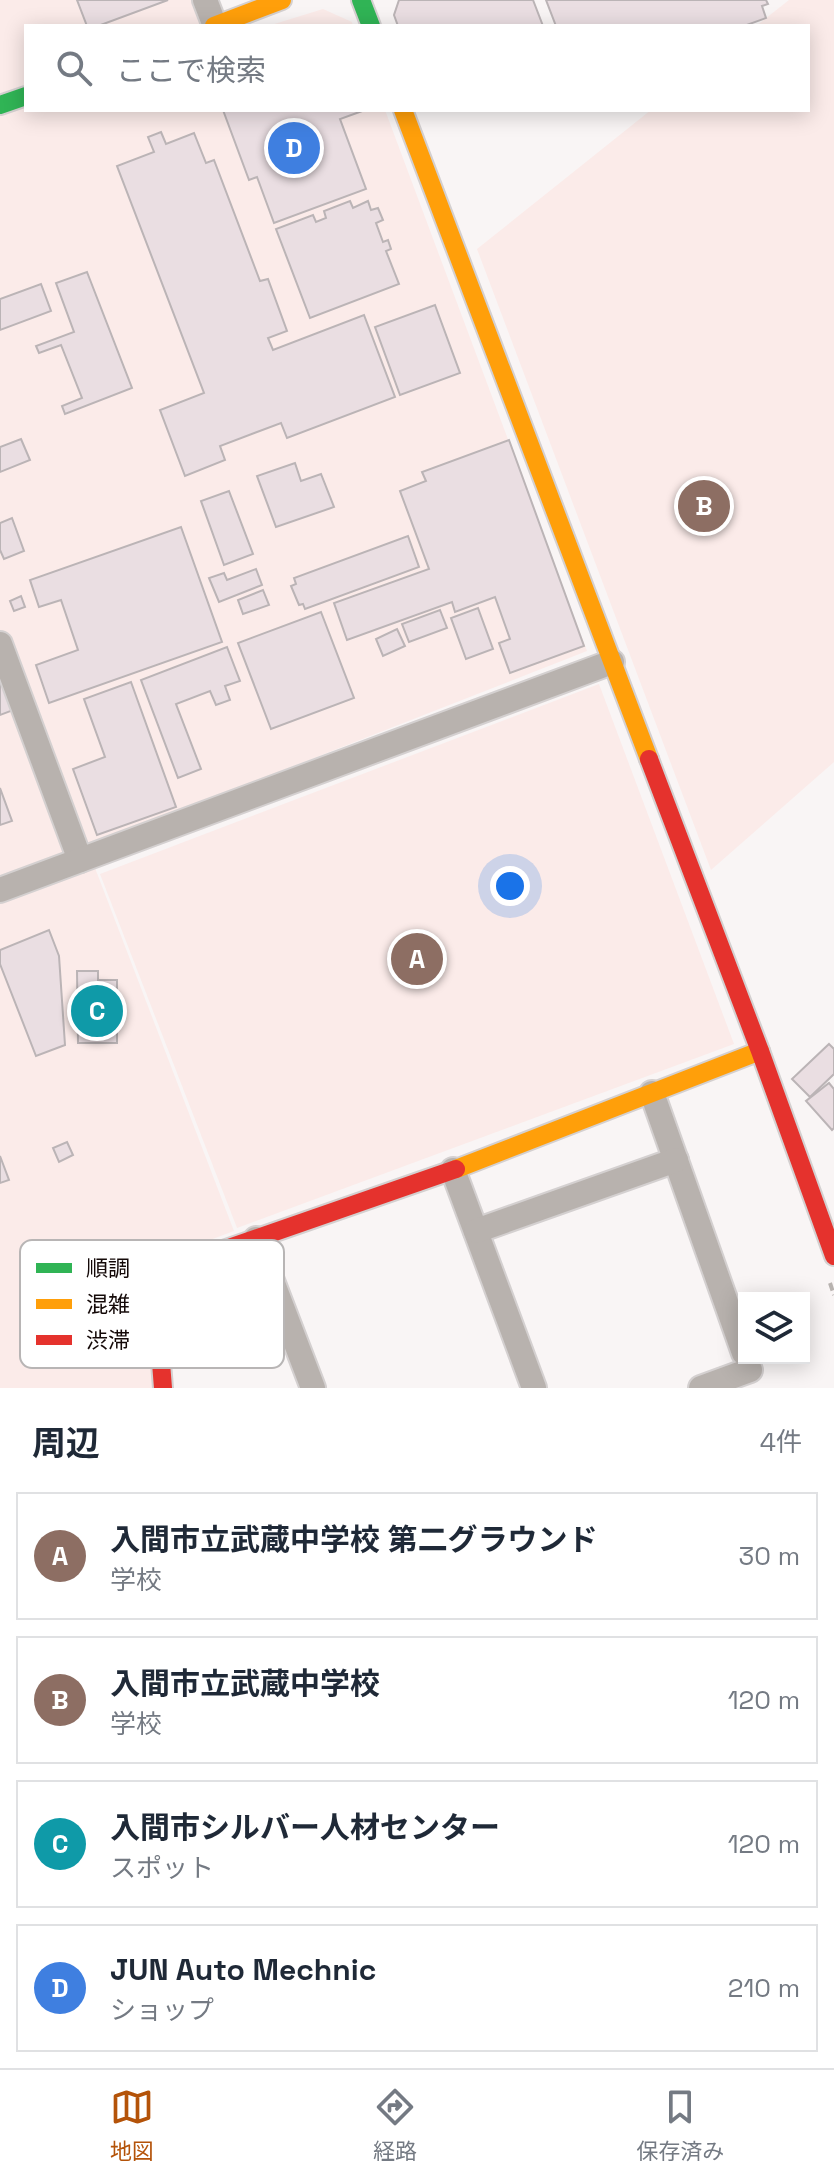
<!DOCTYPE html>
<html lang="ja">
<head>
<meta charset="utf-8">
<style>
  body { margin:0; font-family:"Space Grotesk","Noto Sans JP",sans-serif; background:#f6f6f7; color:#1f2937 }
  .controls { position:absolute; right:24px; bottom:24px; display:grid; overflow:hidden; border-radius:0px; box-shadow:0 4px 20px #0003 }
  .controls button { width:72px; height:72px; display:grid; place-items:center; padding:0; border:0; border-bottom:2px solid #e0e1e3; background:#fff; color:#1f2937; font:40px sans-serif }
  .you { position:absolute; left:510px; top:886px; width:28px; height:28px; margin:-20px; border:6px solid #fff; border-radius:50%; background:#1a73e8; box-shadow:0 0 0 12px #1a73e833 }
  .badge { display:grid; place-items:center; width:52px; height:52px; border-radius:50%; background:#b45309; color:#fff; font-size:26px; font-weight:700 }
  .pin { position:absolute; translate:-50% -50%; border:4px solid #fff; box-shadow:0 2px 8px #0006 }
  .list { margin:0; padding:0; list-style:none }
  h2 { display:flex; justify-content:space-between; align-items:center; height:104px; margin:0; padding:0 32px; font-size:34px }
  h2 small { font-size:26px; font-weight:400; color:#747a83 }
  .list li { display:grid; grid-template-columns:52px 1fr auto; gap:24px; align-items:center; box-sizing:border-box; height:128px; margin:0 16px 16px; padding:0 16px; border:2px solid #e0e1e3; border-radius:0px }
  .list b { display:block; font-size:30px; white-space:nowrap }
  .list p { margin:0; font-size:26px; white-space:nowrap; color:#747a83 }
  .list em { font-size:26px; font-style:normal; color:#747a83 }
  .icon { flex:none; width:44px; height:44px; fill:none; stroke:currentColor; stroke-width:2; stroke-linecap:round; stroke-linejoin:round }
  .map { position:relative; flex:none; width:834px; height:1388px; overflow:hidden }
  .search { position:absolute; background:#fff; box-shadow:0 4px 20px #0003; left:24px; right:24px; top:24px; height:88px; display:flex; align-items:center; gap:20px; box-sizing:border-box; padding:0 28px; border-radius:0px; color:#747a83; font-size:30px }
  .sheet { height:680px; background:#fff }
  nav { display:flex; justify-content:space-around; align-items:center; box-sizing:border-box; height:112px; border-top:2px solid #e0e1e3; background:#fff; font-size:22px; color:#747a83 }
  nav a { display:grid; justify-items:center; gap:4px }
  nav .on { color:#b45309 }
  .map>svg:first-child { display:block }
  .built { fill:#fbebe9 }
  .building { fill:#eadee2; stroke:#bbb4b6; stroke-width:2 }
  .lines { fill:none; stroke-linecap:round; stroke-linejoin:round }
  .street-casing { stroke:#d4d0d0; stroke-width:28 }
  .fast-casing { stroke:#d4d0d0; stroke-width:22 }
  .slow-casing { stroke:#d4d0d0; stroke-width:22 }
  .jam-casing { stroke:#d4d0d0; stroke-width:22 }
  .path { stroke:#b8b3b0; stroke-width:4; stroke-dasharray:8 4; stroke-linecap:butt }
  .street { stroke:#b8b2ae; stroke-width:24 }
  .fast { stroke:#30b455; stroke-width:18 }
  .slow { stroke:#ff9f0a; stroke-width:18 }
  .jam { stroke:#e5322d; stroke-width:18 }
  .key { fill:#fff; stroke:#b8b5b5; stroke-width:2 }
  .key-label { font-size:22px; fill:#140908 }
</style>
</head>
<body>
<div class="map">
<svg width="834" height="1388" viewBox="0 0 834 1388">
  <rect width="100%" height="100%" fill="#f9f5f5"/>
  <!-- built -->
  <g class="built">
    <polygon points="0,0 197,0 207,26 26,26 26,110 385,110 587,651 87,847 234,1231 143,1265 154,1388 0,1388"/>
    <polygon points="789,0 834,0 834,762 711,870 477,249 651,110 808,110 808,26 756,26"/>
    <polygon points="323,9 352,22 353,26 268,26"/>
    <polygon points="599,684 734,1044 237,1228 100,874"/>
  </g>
  <!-- building -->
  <g class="building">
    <polygon points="77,0 168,0 98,26 87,26"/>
    <polygon points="399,0 533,0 543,26 398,26 394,15"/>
    <polygon points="546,0 766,0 768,4 762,6 766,18 744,26 556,26"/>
    <polygon points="223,110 365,110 340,119 366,189 274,223 257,177 249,180"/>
    <polygon points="161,132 166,144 194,133 206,163 214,160 260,281 268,279 287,331 268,338 273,350 364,315 395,397 287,438 281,423 220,446 225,460 185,476 160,410 204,393 117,166 154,152 148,137"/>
    <polygon points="350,201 353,208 368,201 371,210 378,208 383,220 376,223 383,242 388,240 391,249 386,251 399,284 310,318 276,229 313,215 316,222 326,218 324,211"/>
    <polygon points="87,272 132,388 65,414 62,406 82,398 61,345 39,353 36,346 74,332 56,283"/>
    <polygon points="41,284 51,311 0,330 0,299"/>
    <polygon points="435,305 460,373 400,395 375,327"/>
    <polygon points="21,439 30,460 0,472 0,447"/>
    <polygon points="509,440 584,646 510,673 499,643 510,639 495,597 455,612 452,602 347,640 334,603 429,569 400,491 426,481 422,472"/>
    <polygon points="295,463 301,481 321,474 334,507 276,527 257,476"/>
    <polygon points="229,491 253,554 224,565 201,501"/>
    <polygon points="12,518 24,551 4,559 0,550 0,523"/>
    <polygon points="181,527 222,642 49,703 36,665 78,650 61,600 39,607 30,580"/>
    <polygon points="408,536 419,567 305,609 303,604 299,605 291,586 296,584 294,578"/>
    <polygon points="256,569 262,585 219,602 209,578 224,573 227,580"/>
    <polygon points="263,590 269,605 243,614 238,600"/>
    <polygon points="21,596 25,607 14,611 10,601"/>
    <polygon points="478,608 493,649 466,659 451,618"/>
    <polygon points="440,610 447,628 409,642 402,624"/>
    <polygon points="321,612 354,698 271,729 238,643"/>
    <polygon points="397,629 405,646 383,656 376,639"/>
    <polygon points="227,647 240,681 225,686 230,700 216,705 210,691 176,704 201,769 178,778 141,680"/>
    <polygon points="0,668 16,709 0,715"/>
    <polygon points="131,682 176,807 97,835 73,769 105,757 84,699"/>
    <polygon points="0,788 12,821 0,825"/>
    <polygon points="49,930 59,956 65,1045 36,1056 0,964 0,950"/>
    <polygon points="77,971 98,971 98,980 117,980 117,1043 78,1043"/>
    <polygon points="829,1044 834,1049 834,1074 810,1097 792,1079"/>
    <polygon points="829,1083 834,1089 834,1128 832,1130 806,1101"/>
    <polygon points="67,1142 73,1155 59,1162 53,1148"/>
    <polygon points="0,1156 9,1180 0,1183"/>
  </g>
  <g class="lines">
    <!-- street casing -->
    <g class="street-casing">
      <g id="street">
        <polyline points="205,0 215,26"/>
        <polyline points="0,644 80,860"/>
        <polyline points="0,890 612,662"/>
        <polyline points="652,1093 744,1353"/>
        <polyline points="453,1170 534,1388"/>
        <polyline points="476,1231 676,1160"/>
        <polyline points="256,1239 313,1388"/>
        <polyline points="701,1388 750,1370"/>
      </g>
    </g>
    <!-- fast casing -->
    <g class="fast-casing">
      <g id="fast">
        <polyline points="361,0 371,26"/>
        <polyline points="0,105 26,96"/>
      </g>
    </g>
    <!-- slow casing -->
    <g class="slow-casing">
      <g id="slow">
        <polyline points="214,26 282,0"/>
        <polyline points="403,110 649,759"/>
        <polyline points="456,1169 760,1051"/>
      </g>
    </g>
    <!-- jam casing -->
    <g class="jam-casing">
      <g id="jam">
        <polyline points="649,759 760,1051 834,1256"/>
        <polyline points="163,1388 154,1274 456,1169"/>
      </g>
    </g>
    <!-- path -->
    <polyline class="path" points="830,1283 834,1295"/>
    <!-- street -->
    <use href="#street" class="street"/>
    <!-- fast -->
    <use href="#fast" class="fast"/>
    <!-- slow -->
    <use href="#slow" class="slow"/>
    <!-- jam -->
    <use href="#jam" class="jam"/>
  </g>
  <!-- legend -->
  <rect x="20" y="1240" width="264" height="128" rx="12" class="key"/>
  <rect x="36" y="1263" width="36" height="10" fill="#30b455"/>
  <rect x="36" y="1299" width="36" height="10" fill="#ff9f0a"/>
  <rect x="36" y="1335" width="36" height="10" fill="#e5322d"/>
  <g class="key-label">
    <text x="86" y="1276">順調</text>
    <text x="86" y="1312">混雑</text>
    <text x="86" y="1348">渋滞</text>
  </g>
</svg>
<div class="controls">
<button><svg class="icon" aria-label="layers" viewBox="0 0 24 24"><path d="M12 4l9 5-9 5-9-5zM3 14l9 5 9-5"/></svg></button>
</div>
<div class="you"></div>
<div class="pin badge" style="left:417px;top:959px;background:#8d6e63">A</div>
<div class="pin badge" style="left:704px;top:506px;background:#8d6e63">B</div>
<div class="pin badge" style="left:97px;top:1011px;background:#0f9aa8">C</div>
<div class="pin badge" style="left:294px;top:148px;background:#3f7fe0">D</div>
<div class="search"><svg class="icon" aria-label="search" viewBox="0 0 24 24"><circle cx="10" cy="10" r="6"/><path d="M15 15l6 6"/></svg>ここで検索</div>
</div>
<section class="sheet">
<h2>周辺<small>4件</small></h2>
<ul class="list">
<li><span class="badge" style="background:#8d6e63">A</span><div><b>入間市立武蔵中学校 第二グラウンド</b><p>学校</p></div><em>30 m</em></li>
<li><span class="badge" style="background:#8d6e63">B</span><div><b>入間市立武蔵中学校</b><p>学校</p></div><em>120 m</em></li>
<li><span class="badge" style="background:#0f9aa8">C</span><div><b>入間市シルバー人材センター</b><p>スポット</p></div><em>120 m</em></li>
<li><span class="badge" style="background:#3f7fe0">D</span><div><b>JUN Auto Mechnic</b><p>ショップ</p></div><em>210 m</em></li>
</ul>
</section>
<nav>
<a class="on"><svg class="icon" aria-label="map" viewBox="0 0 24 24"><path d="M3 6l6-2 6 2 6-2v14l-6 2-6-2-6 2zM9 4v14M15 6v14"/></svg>地図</a>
<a><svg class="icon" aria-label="directions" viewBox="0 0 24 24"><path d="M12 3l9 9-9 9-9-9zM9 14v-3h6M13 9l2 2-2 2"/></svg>経路</a>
<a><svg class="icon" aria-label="saved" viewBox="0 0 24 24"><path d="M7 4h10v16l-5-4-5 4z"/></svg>保存済み</a>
</nav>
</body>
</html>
